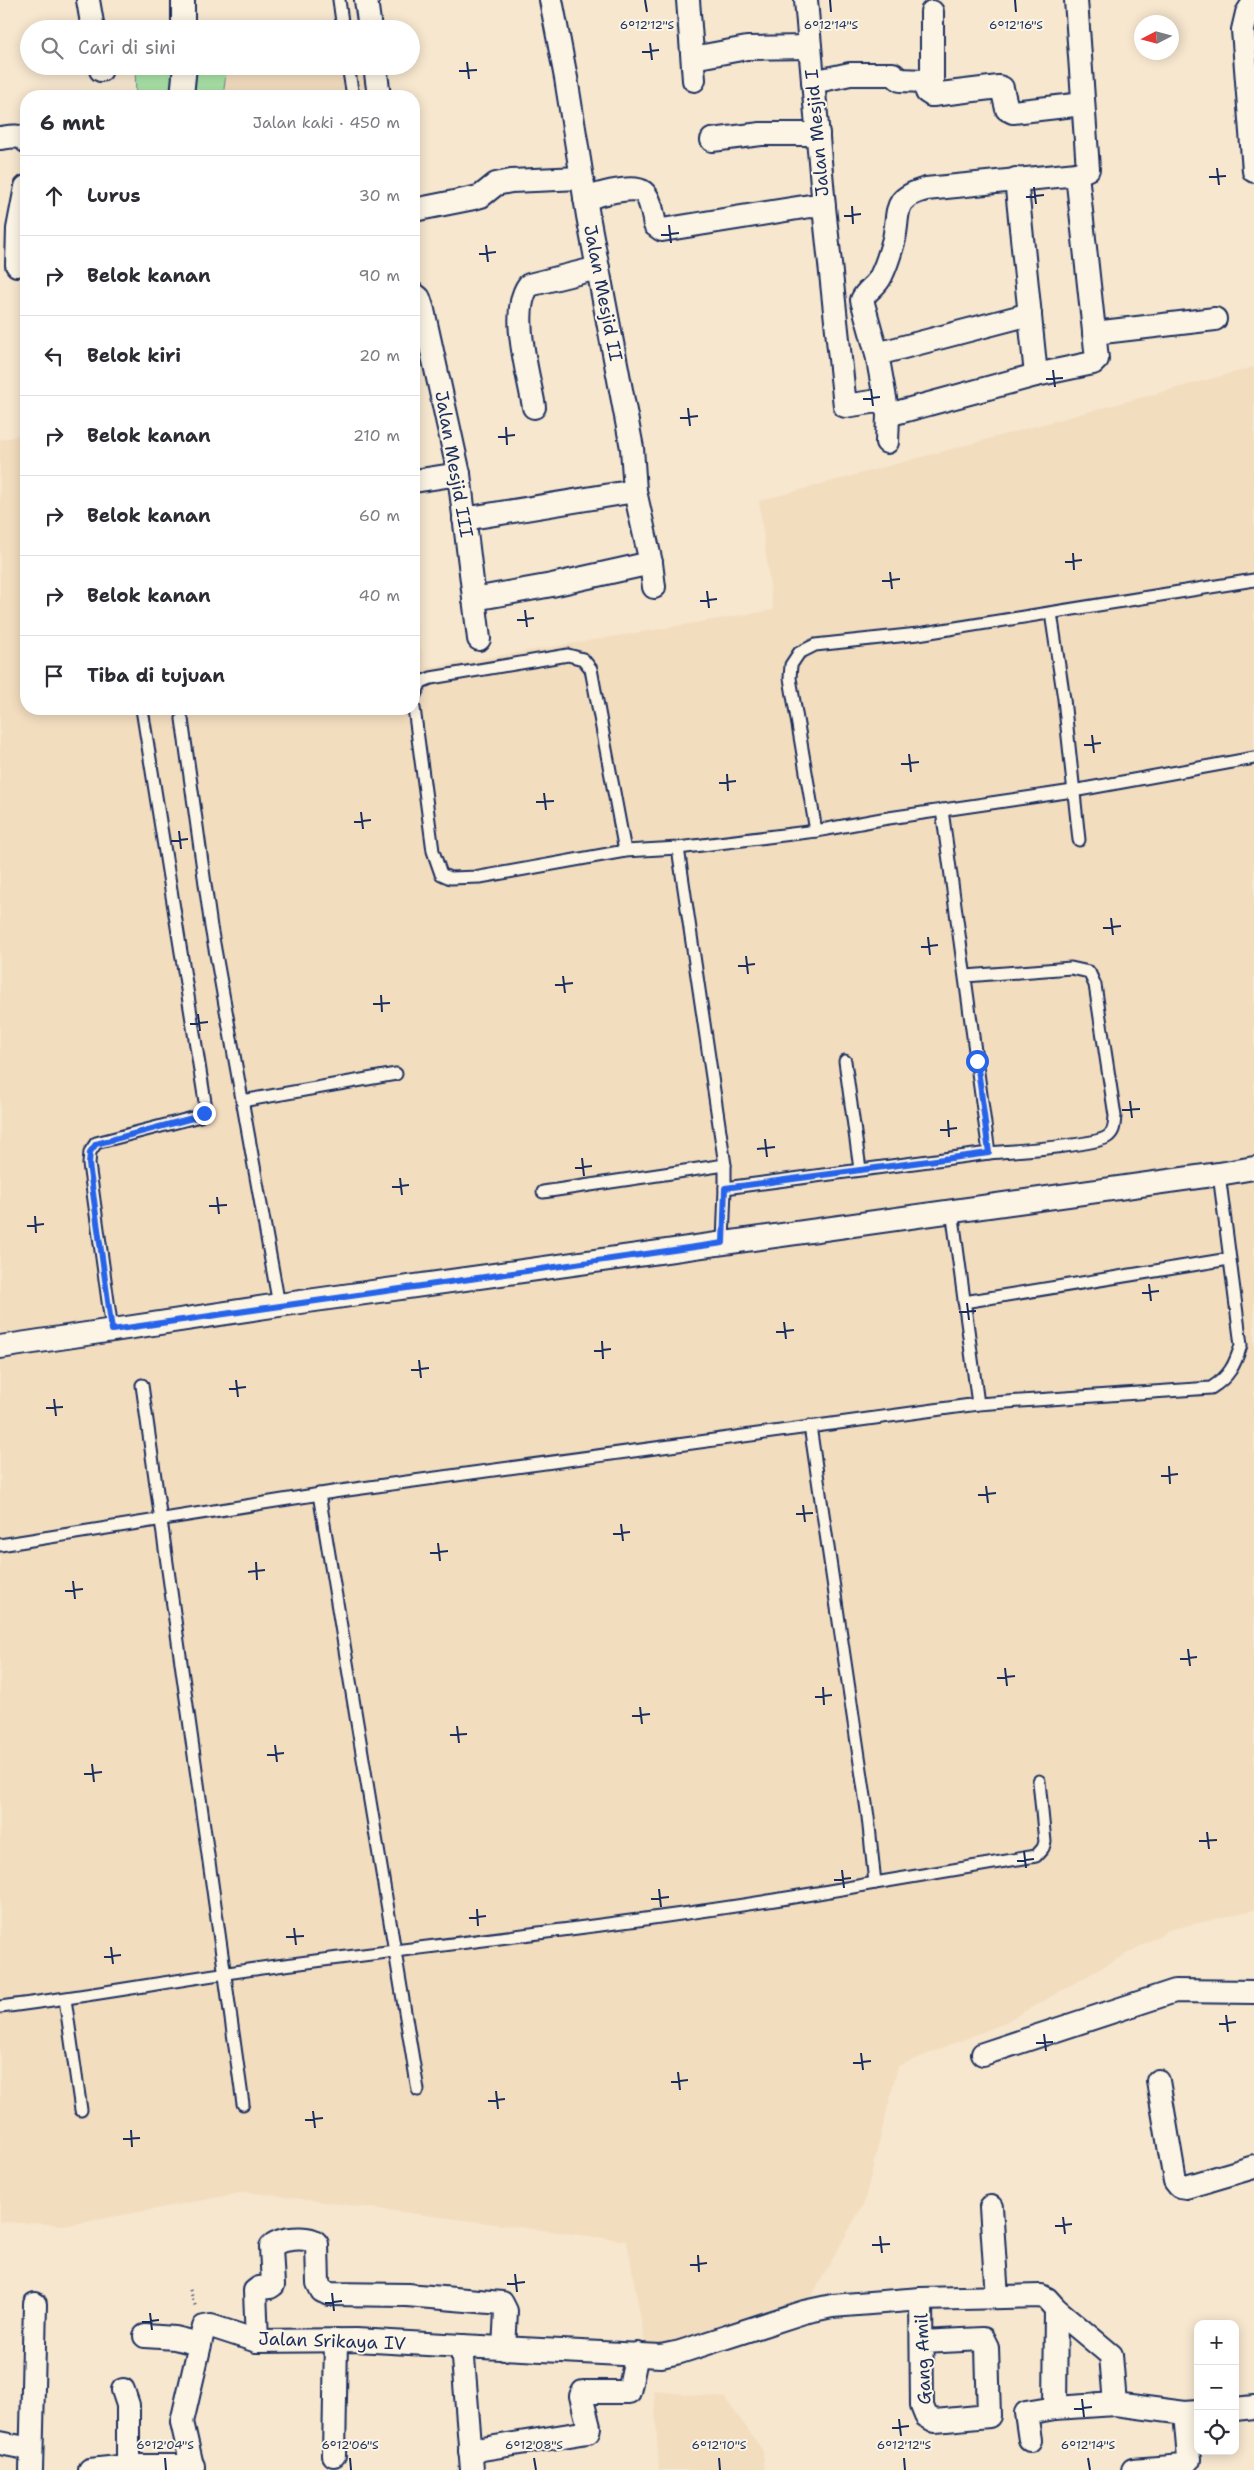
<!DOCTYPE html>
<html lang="id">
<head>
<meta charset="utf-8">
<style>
  body { margin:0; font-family:"Shantell Sans",sans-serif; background:#f7f7f7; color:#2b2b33 }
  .controls { position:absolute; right:15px; bottom:15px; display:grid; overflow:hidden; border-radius:10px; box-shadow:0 2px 12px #0003 }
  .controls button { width:45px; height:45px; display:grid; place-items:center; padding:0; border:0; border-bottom:1px solid #e1e1e2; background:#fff; color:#2b2b33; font:25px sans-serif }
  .compass { position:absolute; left:1134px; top:15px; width:45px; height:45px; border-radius:50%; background:#fff; box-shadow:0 2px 12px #0003; rotate:264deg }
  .stop { position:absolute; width:15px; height:15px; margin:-11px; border:4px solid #2563eb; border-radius:50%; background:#fff }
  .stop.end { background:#2563eb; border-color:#fff; box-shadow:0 1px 5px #0008 }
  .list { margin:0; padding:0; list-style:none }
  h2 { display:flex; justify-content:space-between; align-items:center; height:65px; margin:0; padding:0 20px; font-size:21px }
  h2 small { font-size:16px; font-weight:400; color:#7c7c81 }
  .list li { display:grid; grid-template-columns:32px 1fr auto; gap:15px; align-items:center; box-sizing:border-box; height:80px; padding:0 20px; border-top:1px solid #e1e1e2 }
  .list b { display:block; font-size:19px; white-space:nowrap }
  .list em { font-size:16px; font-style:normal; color:#7c7c81 }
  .icon { flex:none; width:28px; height:28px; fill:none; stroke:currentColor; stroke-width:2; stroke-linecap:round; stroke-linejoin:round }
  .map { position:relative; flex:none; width:1254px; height:2470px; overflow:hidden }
  .search { position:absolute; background:#fff; box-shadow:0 2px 12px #0003; left:20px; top:20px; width:400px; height:55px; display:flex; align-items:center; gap:12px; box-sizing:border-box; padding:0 18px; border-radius:28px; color:#7c7c81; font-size:19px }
  .panel { position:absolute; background:#fff; box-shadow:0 2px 12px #0003; left:20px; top:90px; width:400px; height:625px; border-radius:20px }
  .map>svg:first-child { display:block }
  .built { fill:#f3ddbf }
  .green { fill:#a9e1a6; stroke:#628882 }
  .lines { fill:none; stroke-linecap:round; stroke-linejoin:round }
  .service-casing { stroke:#1b2f5e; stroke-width:15 }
  .minor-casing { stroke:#1b2f5e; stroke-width:26 }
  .path { stroke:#1b2f5e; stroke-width:3; stroke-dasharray:1 4; stroke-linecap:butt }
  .service { stroke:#fcf5e5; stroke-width:11 }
  .minor { stroke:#fcf5e5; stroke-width:22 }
  .route { stroke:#2563eb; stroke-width:6 }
  .ticks { fill:none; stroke:#1b2f5e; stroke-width:2 }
  .labels { text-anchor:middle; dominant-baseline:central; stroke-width:4; stroke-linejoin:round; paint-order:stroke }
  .street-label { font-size:18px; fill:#1b2f5e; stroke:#fcf5e5 }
  .ticks-label { font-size:12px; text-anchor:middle; fill:#1b2f5e; stroke:#fcf5e5; stroke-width:4; stroke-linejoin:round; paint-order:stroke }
</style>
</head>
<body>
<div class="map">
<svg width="1254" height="2470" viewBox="0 0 1254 2470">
  <rect width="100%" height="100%" fill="#f7e7cf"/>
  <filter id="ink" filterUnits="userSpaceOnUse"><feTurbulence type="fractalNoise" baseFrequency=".02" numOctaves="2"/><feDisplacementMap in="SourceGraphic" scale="10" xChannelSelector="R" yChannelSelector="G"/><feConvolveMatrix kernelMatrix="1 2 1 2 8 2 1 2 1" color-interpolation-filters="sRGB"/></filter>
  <g filter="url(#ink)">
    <!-- built -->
    <g class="built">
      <polygon points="227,66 371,66 374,96 223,96"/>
      <polygon points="1254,367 1254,1910 1169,1930 1000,2025 898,2066 864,2203 812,2296 702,2347 646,2349 627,2241 246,2192 69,2225 0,2222 0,440 26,433 26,709 414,709 414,610 425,668 773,610 759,501"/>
      <polygon points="654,2391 725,2398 763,2451 765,2470 659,2470"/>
    </g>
    <!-- green -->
    <polygon class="green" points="135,66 227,66 223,96 136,96"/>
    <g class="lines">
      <!-- service casing -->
      <g class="service-casing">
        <g id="service">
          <polyline points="339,0 343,29"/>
          <polyline points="348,66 353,96"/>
          <polyline points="1254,580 918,634 815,645 799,653 791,665 790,678 816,831 882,819 1073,791 1254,758"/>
          <polyline points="1051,613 1064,699 1079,840"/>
          <polyline points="414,697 421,682 431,678 568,655 583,659 591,669 625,851"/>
          <polyline points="414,708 433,851 441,874 450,878 480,877 625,851 678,848 816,831"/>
          <polyline points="182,719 211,927 279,1305"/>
          <polyline points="678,848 725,1165 725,1188 989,1153 942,810"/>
          <path d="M 966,976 L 1071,968 L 1089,972 L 1095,985 L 1115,1116 C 1114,1124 1115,1132 1107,1137 C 1093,1146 1011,1151 989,1153"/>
          <polyline points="845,1061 860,1169"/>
          <polyline points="242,1101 396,1074"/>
          <polyline points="543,1192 725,1165"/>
          <polyline points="952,1210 978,1404"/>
          <polyline points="723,1243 725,1188"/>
          <polyline points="964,1302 1229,1259"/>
          <polyline points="112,1330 89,1164 90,1152 96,1143 200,1116 206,1108 142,709"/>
          <polyline points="142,1385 243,2104"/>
          <polyline points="319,1494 418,2090"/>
          <path d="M 0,1545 L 333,1492 L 978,1404 L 1211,1388 C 1229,1377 1235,1365 1241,1345 L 1219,1174"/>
          <polyline points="875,1883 1036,1856 1043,1848 1045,1842 1039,1781"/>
          <polyline points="65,1999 81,2110"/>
          <path d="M 0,2007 C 93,1996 184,1978 277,1966 C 476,1940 677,1919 875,1883 L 868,1817 L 810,1426"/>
        </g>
      </g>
      <!-- minor casing -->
      <g class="minor-casing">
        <g id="minor">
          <polyline points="88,0 93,29"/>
          <polyline points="366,0 370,29"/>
          <polyline points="551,0 566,78 588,216 632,448 635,491 651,563 654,587"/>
          <polyline points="688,0 694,80"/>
          <polyline points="806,0 824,207 845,406 885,400"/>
          <polyline points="1254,2 1247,13 1243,30 1254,171"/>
          <polyline points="932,12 932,95"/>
          <polyline points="183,29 183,0"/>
          <polyline points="693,58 747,48 810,47"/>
          <polyline points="100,66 101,70"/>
          <polyline points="375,66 379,96"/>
          <polyline points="813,82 850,74 893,74 900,80 924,81 927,92 932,95 999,87 1002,88 1007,109 1013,112 1083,104"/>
          <polyline points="182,96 185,66"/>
          <path d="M 0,138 C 8,137 20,134 26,141"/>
          <polyline points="712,140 761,134 818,134"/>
          <polyline points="1016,179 1036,375"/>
          <path d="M 585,199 C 597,195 633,184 643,192 C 651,198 653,216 655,225 L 662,230 L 810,206 L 824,207"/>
          <polyline points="414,210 474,198 481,196 496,184 511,181 581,178"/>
          <polyline points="17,265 18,229 26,187"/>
          <polyline points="414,294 419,298 423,310 459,474 479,639"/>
          <path d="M 1030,314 L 877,354 L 862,300 C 866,290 877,286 881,276 C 886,266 891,250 894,239 C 900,210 891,199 926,189 L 1077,174 L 1088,169 L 1076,0"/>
          <polyline points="1094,333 1215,319"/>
          <polyline points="877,354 888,415 887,442"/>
          <path d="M 534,407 C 529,376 509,311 529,285 L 598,268"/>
          <polyline points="888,415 1036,375 1093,363 1097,359 1077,174"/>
          <polyline points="414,481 459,474"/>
          <polyline points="464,519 635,491"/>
          <polyline points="474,599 552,585 651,563"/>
          <polyline points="0,1347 279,1305 1219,1174 1254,1168"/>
          <polyline points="983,2054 1175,1991 1254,1992"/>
          <polyline points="1158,2081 1175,2181 1179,2186 1186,2187 1254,2167"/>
          <polyline points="991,2207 997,2297"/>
          <polyline points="921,2299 922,2406 926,2416 935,2421 989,2416 987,2347 983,2339 922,2342"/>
          <polyline points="145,2336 175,2338 200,2344"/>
          <path d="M 257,2341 L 255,2291 L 259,2288 L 270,2287 L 273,2285 L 271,2247 C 277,2238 311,2235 317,2244 L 318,2283 L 322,2291 L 330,2294 L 407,2295 L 502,2303 L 506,2311 L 504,2349"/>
          <polyline points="123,2390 128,2405 128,2466"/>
          <polyline points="1055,2408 1115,2404"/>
          <polyline points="1235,2409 1254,2407"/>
          <polyline points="1030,2440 1026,2413 1055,2408 1056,2309"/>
          <polyline points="0,2443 31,2449"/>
          <polyline points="470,2451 588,2432 589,2427 581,2396 583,2392 629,2392 637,2354"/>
          <polyline points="334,2455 336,2340"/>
          <polyline points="31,2470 35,2304"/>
          <polyline points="90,2470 128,2466 193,2466"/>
          <polyline points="193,2470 182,2422 204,2327 211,2326 257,2341 356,2340 462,2346"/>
          <polyline points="472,2470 462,2346 661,2356 680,2352 804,2312 832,2306 921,2299 1041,2296 1047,2299 1056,2309 1111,2355 1115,2404 1185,2413 1198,2412"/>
          <polyline points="1133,2470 1183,2466 1189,2459 1185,2413"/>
        </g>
      </g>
      <!-- path -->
      <polyline class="path" points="190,2290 196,2308"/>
      <!-- service -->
      <use href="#service" class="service"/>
      <!-- minor -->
      <use href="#minor" class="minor"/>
    </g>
  </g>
  <g class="lines" filter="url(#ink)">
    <!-- route -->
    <polyline class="route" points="204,1113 200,1116 96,1144 90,1152 89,1164 112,1330 723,1243 725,1188 989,1153 977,1061"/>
  </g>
  <!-- ticks -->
  <path class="ticks" d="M 645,0 L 647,12M 830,0 L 831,12M 1015,0 L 1016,12M 650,43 L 652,60M 642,52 L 659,50M 467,62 L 469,79M 459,71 L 477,70M 1217,168 L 1219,185M 1209,177 L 1226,176M 1034,187 L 1036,204M 1026,197 L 1044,195M 852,206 L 853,224M 844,216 L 861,214M 669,225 L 671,243M 661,235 L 679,233M 486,245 L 488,262M 479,254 L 496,252M 1053,370 L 1055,387M 1046,379 L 1063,378M 871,389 L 873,406M 863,399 L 880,397M 688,408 L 690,426M 680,418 L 698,416M 506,427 L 507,445M 498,437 L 515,435M 1073,553 L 1074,570M 1065,562 L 1082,560M 890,572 L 892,589M 882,581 L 900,579M 707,591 L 709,608M 700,601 L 717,599M 525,610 L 527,627M 517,620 L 534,618M 1092,735 L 1094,753M 1084,745 L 1101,743M 909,754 L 911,772M 901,764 L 919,762M 727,774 L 728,791M 719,783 L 736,781M 544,793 L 546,810M 536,802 L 554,801M 361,812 L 363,829M 354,822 L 371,820M 179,831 L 181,849M 171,841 L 188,839M 1111,918 L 1113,935M 1103,928 L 1121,926M 928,937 L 930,955M 921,947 L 938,945M 746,956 L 748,974M 738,966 L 755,964M 563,976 L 565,993M 555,985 L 573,983M 381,995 L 382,1012M 373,1004 L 390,1003M 198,1014 L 200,1031M 190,1024 L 208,1022M 1130,1101 L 1132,1118M 1122,1110 L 1140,1109M 948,1120 L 949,1137M 940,1130 L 957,1128M 765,1139 L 767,1157M 757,1149 L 775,1147M 582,1158 L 584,1176M 575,1168 L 592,1166M 400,1178 L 402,1195M 392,1187 L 409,1185M 217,1197 L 219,1214M 209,1206 L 227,1205M 35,1216 L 36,1233M 27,1226 L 44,1224M 1149,1284 L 1151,1301M 1142,1293 L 1159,1291M 967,1303 L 969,1320M 959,1312 L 976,1311M 784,1322 L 786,1339M 776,1332 L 794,1330M 602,1341 L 603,1359M 594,1351 L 611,1349M 419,1360 L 421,1378M 411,1370 L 429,1368M 236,1380 L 238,1397M 229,1389 L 246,1387M 54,1399 L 56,1416M 46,1408 L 63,1407M 1169,1466 L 1170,1484M 1161,1476 L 1178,1474M 986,1486 L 988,1503M 978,1495 L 996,1493M 803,1505 L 805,1522M 796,1514 L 813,1513M 621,1524 L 623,1541M 613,1534 L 630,1532M 438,1543 L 440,1561M 430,1553 L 448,1551M 256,1562 L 257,1580M 248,1572 L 265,1570M 73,1581 L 75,1599M 65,1591 L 83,1589M 1188,1649 L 1190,1666M 1180,1659 L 1197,1657M 1005,1668 L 1007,1686M 997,1678 L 1015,1676M 823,1687 L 824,1705M 815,1697 L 832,1695M 640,1707 L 642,1724M 632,1716 L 650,1714M 457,1726 L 459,1743M 450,1735 L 467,1734M 275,1745 L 277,1762M 267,1755 L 284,1753M 92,1764 L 94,1782M 84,1774 L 102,1772M 1207,1832 L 1209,1849M 1199,1841 L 1217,1840M 1024,1851 L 1026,1868M 1017,1861 L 1034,1859M 842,1870 L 844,1888M 834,1880 L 851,1878M 659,1889 L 661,1907M 651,1899 L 669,1897M 477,1909 L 478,1926M 469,1918 L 486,1916M 294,1928 L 296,1945M 286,1937 L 304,1936M 111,1947 L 113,1964M 104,1957 L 121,1955M 1226,2015 L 1228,2032M 1219,2024 L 1236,2022M 1044,2034 L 1046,2051M 1036,2043 L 1053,2042M 861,2053 L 863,2070M 853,2063 L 871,2061M 678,2072 L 680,2090M 671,2082 L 688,2080M 496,2091 L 498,2109M 488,2101 L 505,2099M 313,2111 L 315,2128M 305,2120 L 323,2118M 131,2130 L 132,2147M 123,2139 L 140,2138M 1063,2217 L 1065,2234M 1055,2226 L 1072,2224M 880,2236 L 882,2253M 872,2245 L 890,2244M 698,2255 L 699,2272M 690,2265 L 707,2263M 515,2274 L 517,2292M 507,2284 L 525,2282M 332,2293 L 334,2311M 325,2303 L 342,2301M 150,2313 L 152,2330M 142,2322 L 159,2320M 1082,2399 L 1084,2417M 1074,2409 L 1092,2407M 899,2419 L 901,2436M 892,2428 L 909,2426M 165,2458 L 166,2470M 350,2458 L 351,2470M 534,2458 L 536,2470M 719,2458 L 720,2470M 904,2458 L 905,2470M 1088,2458 L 1090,2470"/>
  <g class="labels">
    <!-- street labels -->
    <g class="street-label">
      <text transform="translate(817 133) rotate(-95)">Jalan Mesjid I</text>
      <text transform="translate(603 293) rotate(79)">Jalan Mesjid II</text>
      <text transform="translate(454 464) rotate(80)">Jalan Mesjid III</text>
      <text transform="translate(332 2341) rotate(2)">Jalan Srikaya IV</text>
      <text transform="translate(923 2359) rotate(-92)">Gang Amil</text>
    </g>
  </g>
  <g class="ticks-label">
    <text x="647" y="29">6°12'12"S</text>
    <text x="831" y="29">6°12'14"S</text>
    <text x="1016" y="29">6°12'16"S</text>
    <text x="165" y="2449">6°12'04"S</text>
    <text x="350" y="2449">6°12'06"S</text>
    <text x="534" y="2449">6°12'08"S</text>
    <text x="719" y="2449">6°12'10"S</text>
    <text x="904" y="2449">6°12'12"S</text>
    <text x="1088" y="2449">6°12'14"S</text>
  </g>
</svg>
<div class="controls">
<button>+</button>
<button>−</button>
<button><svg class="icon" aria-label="locate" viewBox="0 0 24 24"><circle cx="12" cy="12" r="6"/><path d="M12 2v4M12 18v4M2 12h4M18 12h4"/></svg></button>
</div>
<svg class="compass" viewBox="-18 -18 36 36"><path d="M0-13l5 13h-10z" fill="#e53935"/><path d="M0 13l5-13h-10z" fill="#7c7c81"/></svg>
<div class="stop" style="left:977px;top:1061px"></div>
<div class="stop end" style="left:204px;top:1113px"></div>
<div class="search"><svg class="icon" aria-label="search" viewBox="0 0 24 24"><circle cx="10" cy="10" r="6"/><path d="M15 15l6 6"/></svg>Cari di sini</div>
<section class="panel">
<h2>6 mnt<small>Jalan kaki · 450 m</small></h2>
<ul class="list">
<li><svg class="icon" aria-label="ahead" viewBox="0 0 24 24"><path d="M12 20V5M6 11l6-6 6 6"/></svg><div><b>Lurus</b></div><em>30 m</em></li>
<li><svg class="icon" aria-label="right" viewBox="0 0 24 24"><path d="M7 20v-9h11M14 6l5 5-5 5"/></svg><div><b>Belok kanan</b></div><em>90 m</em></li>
<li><svg class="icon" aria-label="left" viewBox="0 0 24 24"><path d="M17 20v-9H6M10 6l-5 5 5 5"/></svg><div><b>Belok kiri</b></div><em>20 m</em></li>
<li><svg class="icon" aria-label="right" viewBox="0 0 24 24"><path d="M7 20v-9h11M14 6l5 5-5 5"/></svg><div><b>Belok kanan</b></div><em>210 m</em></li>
<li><svg class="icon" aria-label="right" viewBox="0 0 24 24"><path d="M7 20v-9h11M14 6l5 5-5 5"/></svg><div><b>Belok kanan</b></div><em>60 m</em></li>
<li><svg class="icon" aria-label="right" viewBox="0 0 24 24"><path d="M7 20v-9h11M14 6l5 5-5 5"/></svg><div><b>Belok kanan</b></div><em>40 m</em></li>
<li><svg class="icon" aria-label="arrive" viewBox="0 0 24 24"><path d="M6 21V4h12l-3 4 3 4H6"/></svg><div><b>Tiba di tujuan</b></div></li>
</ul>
</section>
</div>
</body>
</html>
